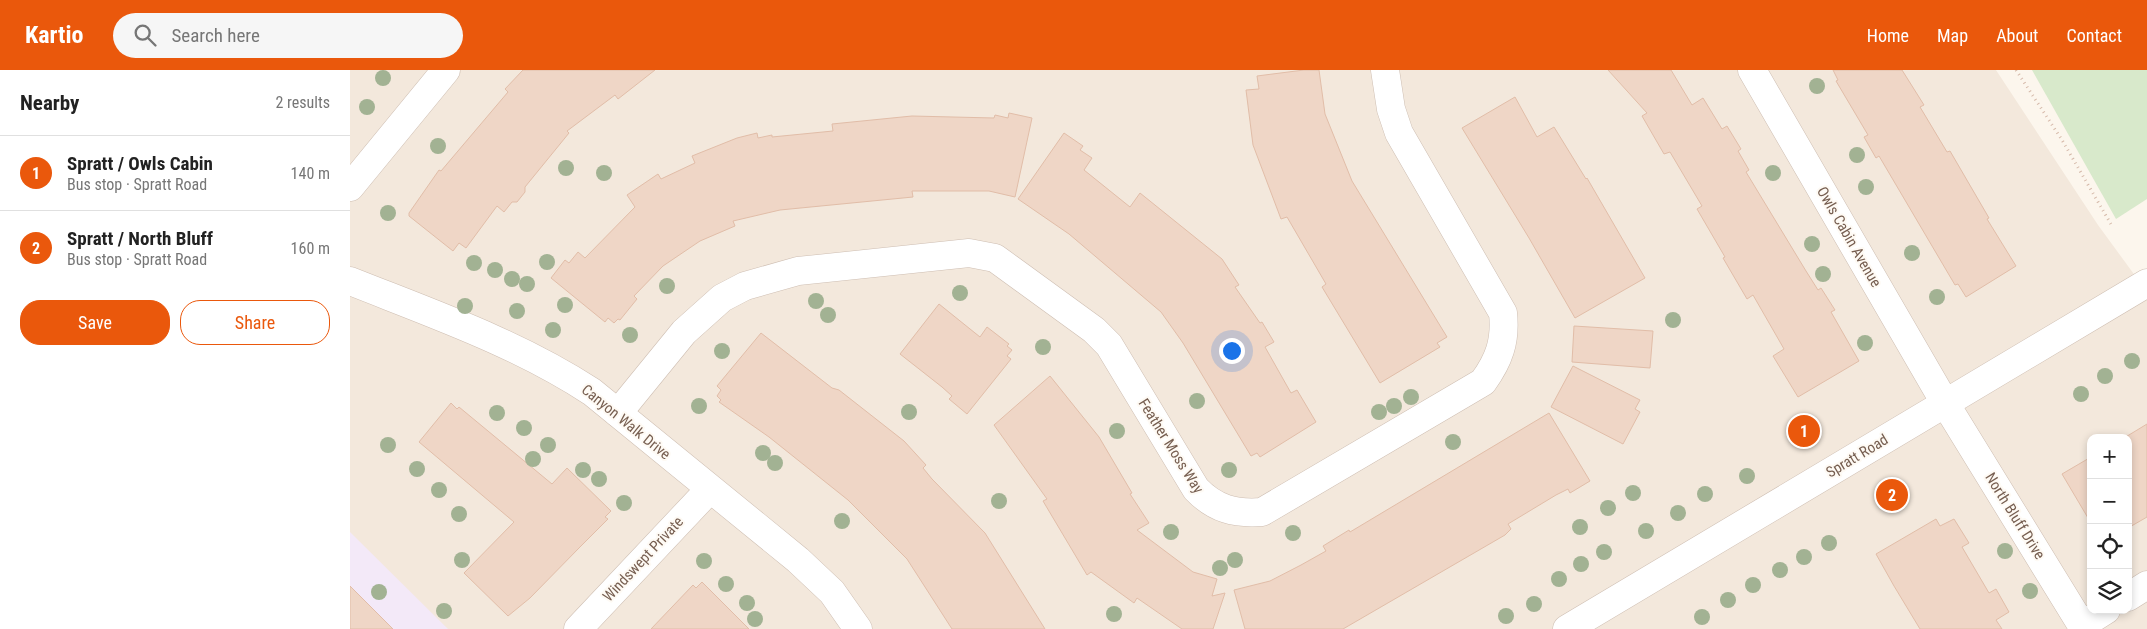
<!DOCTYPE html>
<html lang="en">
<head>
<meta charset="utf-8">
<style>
  body { margin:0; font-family:"Roboto Condensed",sans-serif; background:#f6f6f6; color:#222 }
  .controls { position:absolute; right:15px; bottom:15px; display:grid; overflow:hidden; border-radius:10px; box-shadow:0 2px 8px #0003 }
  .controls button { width:45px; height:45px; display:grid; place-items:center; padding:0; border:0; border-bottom:1px solid #e0e0e0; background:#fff; color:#222; font:25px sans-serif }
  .you { position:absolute; left:881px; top:280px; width:18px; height:18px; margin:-12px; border:4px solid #fff; border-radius:50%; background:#1a73e8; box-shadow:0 0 0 8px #1a73e833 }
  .badge { display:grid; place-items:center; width:32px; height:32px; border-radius:50%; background:#ea580c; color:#fff; font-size:16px; font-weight:700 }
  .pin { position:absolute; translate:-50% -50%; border:2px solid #fff; box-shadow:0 1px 5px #0006 }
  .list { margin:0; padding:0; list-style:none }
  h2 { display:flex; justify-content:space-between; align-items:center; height:65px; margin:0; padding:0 20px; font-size:21px }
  h2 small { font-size:16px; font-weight:400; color:#767676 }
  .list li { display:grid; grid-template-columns:32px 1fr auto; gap:15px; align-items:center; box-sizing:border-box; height:75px; padding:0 20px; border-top:1px solid #e0e0e0 }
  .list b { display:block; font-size:19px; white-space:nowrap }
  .list p { margin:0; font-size:16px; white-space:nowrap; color:#767676 }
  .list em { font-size:16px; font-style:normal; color:#767676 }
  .actions { display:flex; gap:10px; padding:15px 20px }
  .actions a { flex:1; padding:11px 0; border:1px solid #ea580c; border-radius:20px; text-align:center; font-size:18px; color:#ea580c }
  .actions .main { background:#ea580c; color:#fff }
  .icon { flex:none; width:28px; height:28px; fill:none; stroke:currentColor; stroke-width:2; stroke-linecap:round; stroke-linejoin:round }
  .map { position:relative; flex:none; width:1797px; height:559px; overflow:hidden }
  header { display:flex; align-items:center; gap:30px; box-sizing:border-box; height:70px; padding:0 25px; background:#ea580c; color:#fff }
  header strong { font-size:24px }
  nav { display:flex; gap:28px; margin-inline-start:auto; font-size:18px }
  .search { width:350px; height:45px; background:#f6f6f6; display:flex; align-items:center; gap:12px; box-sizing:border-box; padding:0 18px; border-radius:28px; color:#767676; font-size:19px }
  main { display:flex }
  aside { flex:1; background:#fff }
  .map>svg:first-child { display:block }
  .residential { fill:#f3e8dc; fill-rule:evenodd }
  .education { fill:#f3e9f8 }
  .green { fill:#d8e9cb }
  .building { fill:#efd6c6; stroke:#e1bda8 }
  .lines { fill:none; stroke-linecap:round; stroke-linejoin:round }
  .minor-casing { stroke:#cebeb2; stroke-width:29 }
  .path { stroke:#d5b9a9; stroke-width:3; stroke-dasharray:1 4; stroke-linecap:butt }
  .minor { stroke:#fff; stroke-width:28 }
  .tree { fill:#a2b293 }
  .labels { text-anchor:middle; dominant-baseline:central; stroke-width:4; stroke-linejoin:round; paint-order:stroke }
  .street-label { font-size:15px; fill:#765e50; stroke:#fefaf4 }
</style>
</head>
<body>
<header>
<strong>Kartio</strong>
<div class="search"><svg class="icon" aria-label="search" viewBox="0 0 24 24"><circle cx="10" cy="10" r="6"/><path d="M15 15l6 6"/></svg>Search here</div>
<nav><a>Home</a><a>Map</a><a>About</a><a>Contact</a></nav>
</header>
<main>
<aside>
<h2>Nearby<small>2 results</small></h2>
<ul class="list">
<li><span class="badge">1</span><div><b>Spratt / Owls Cabin</b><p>Bus stop · Spratt Road</p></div><em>140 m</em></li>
<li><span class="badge">2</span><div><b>Spratt / North Bluff</b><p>Bus stop · Spratt Road</p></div><em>160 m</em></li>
</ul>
<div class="actions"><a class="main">Save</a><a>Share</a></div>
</aside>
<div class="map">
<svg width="1797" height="559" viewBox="0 0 1797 559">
  <rect width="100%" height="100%" fill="#fcf6ed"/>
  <!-- residential -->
  <path class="residential" d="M 0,0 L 1646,0 L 1748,155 L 1797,222 L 1797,559 L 0,559 ZM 1741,368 L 1778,368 L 1778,540 L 1741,540 Z"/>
  <!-- education -->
  <polygon class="education" points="0,462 98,559 0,559"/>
  <!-- green -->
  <polygon class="green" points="1682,0 1797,0 1797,129 1766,149"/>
  <!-- building -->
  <g class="building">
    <polygon points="173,0 305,0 268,29 265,25 217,61 219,63 175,117 175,122 167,132 162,132 154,142 147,136 116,178 109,173 103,181 59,146 59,143 89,100 91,101 158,22 155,19"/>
    <polygon points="954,0 969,0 975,44 1002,111 1097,267 1087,273 1090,277 1030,313 972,217 976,214 937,147 931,149 903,75 896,20 909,19 907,6"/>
    <polygon points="1258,0 1321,0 1342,35 1353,28 1372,59 1377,56 1391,79 1388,81 1399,100 1396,102 1456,201 1468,220 1471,218 1485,240 1481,242 1509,291 1448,327 1423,286 1434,279 1403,225 1397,229 1373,188 1375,187 1347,139 1352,136 1320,82 1314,84 1292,46 1297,43"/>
    <polygon points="1483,0 1552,0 1574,35 1570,37 1597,82 1600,81 1639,148 1637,149 1666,196 1616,227 1608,214 1605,215 1529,86 1526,88 1514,67 1518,65 1486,11 1488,10"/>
    <polygon points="1165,27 1187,67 1204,57 1236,109 1237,108 1295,208 1225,248 1179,168 1112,58"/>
    <polygon points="659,43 682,48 665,127 639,121 562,121 563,127 430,140 383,151 385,156 350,171 313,196 284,226 287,229 270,250 268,249 264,253 258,248 255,252 201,208 215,190 219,193 228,182 235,188 285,137 277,125 308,104 311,109 345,93 342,86 387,68 407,63 408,68 422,65 422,67 483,61 482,54 562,46 644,48 645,45 658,48"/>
    <polygon points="714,63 733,76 730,80 742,88 734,100 780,137 790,123 872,189 889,215 885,217 910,253 912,252 924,272 915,277 941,323 947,320 966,352 910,387 907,383 901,386 833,273 811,242 719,164 668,129"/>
    <polygon points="589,234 630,267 637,257 659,274 657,276 662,280 657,286 661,289 617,344 599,329 602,326 592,317 550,284"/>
    <polygon points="1224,256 1303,261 1300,298 1222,292"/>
    <polygon points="411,263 482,318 489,320 554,371 576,395 573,398 582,409 635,463 695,559 602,559 557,489 498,430 419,367 369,332 371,330 367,326 371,320 367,316"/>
    <polygon points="1223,296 1290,330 1285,339 1290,342 1273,374 1201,337"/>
    <polygon points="700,306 749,367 782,423 780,424 799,453 787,460 843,502 867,509 862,526 875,523 863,559 832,559 787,528 784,533 741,502 737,505 693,431 697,429 644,355"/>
    <polygon points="101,333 107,339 109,337 202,414 217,398 261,441 255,447 258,449 229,478 180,528 158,546 114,503 164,452 69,372"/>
    <polygon points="1199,343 1240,411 1220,423 1218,419 1206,425 1158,454 1161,459 1155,465 993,559 895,559 884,520 920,511 951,495 976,481 973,476 999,460 1000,462"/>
    <polygon points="1797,354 1797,447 1778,458 1778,368 1774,368"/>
    <polygon points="1741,387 1741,453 1712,404"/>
    <polygon points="1586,449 1590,456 1604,449 1619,473 1612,477 1639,523 1646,519 1659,542 1646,550 1652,559 1570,559 1544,516 1526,484"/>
    <polygon points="352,512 399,559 301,559 343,515 346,518"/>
    <polygon points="0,516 43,559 0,559"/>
  </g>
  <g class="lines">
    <!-- minor casing -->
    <g class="minor-casing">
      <g id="minor">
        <polyline points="1402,0 1595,333 1734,559"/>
        <polyline points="0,117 96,0"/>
        <path d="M 0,211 C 83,244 167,273 242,322 L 448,490 L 482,522 L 508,559"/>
        <path d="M 268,343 L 334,262 L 372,228 L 395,216 L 448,201 L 619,183 L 645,188 L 744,260 L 759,275 L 846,419 C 865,439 885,444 912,442 L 1133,312 C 1149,290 1156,271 1153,243 L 1049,63 L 1041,39 L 1035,0"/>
        <polyline points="1778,527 1797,515"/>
        <polyline points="1732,555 1756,540"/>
        <polyline points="228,559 359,420"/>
        <polyline points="1217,559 1797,213"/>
      </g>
    </g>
    <!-- path -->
    <polyline class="path" points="1666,0 1712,70 1762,156"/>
    <!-- minor -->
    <use href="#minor" class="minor"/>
  </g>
  <!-- trees -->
  <g class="tree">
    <circle cx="33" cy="8" r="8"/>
    <circle cx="1467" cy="16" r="8"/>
    <circle cx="17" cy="37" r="8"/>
    <circle cx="88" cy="76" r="8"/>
    <circle cx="1507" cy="85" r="8"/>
    <circle cx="216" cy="98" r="8"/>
    <circle cx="254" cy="103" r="8"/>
    <circle cx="1423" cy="103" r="8"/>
    <circle cx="1516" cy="117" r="8"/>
    <circle cx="38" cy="143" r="8"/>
    <circle cx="1462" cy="174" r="8"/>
    <circle cx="1562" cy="183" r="8"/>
    <circle cx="197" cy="192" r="8"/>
    <circle cx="124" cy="193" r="8"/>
    <circle cx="145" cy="200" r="8"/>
    <circle cx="1473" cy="204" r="8"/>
    <circle cx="162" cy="209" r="8"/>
    <circle cx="177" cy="214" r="8"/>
    <circle cx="317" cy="216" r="8"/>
    <circle cx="610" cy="223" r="8"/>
    <circle cx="1587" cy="227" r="8"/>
    <circle cx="466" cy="231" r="8"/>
    <circle cx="215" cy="235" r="8"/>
    <circle cx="115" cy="236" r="8"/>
    <circle cx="167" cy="241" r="8"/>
    <circle cx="478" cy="245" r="8"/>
    <circle cx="1323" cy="250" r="8"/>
    <circle cx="203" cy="260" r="8"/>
    <circle cx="280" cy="265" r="8"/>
    <circle cx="1515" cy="273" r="8"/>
    <circle cx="693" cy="277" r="8"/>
    <circle cx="372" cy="281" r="8"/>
    <circle cx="1782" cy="291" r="8"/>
    <circle cx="1755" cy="306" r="8"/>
    <circle cx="1731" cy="324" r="8"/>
    <circle cx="1061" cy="327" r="8"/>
    <circle cx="847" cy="331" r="8"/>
    <circle cx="349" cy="336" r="8"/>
    <circle cx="1044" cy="336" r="8"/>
    <circle cx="559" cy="342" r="8"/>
    <circle cx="1029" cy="342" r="8"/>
    <circle cx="147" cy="343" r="8"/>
    <circle cx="174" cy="358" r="8"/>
    <circle cx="767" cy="361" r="8"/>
    <circle cx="1103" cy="372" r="8"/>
    <circle cx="38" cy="375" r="8"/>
    <circle cx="198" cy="375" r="8"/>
    <circle cx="413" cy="383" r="8"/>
    <circle cx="183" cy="389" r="8"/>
    <circle cx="425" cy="393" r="8"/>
    <circle cx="67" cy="399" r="8"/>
    <circle cx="233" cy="400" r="8"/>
    <circle cx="879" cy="400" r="8"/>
    <circle cx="1397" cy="406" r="8"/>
    <circle cx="249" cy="409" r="8"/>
    <circle cx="89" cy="420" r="8"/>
    <circle cx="1283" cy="423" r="8"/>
    <circle cx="1355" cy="424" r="8"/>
    <circle cx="649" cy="431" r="8"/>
    <circle cx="274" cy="433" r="8"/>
    <circle cx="1258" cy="438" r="8"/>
    <circle cx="1328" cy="443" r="8"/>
    <circle cx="109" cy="444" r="8"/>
    <circle cx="492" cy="451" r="8"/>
    <circle cx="1230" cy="457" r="8"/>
    <circle cx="1296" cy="461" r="8"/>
    <circle cx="821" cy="462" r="8"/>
    <circle cx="943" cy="463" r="8"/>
    <circle cx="1479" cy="473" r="8"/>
    <circle cx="1655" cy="481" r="8"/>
    <circle cx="1254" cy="482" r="8"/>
    <circle cx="1454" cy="487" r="8"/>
    <circle cx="112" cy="490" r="8"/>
    <circle cx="885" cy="490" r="8"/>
    <circle cx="354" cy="491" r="8"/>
    <circle cx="1231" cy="494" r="8"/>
    <circle cx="870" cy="498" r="8"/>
    <circle cx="1430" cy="500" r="8"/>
    <circle cx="1209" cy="509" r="8"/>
    <circle cx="376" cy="514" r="8"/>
    <circle cx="1403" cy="515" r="8"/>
    <circle cx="1680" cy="521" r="8"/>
    <circle cx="29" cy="522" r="8"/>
    <circle cx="1378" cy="530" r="8"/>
    <circle cx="397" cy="533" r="8"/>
    <circle cx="1184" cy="534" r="8"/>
    <circle cx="94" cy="541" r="8"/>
    <circle cx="764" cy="544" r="8"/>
    <circle cx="1156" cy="546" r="8"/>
    <circle cx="1352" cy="547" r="8"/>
    <circle cx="405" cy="549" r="8"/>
  </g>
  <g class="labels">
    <!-- street labels -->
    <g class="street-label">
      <text transform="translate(1499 167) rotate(60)">Owls Cabin Avenue</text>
      <text transform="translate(276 352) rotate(39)">Canyon Walk Drive</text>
      <text transform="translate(821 376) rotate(58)">Feather Moss Way</text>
      <text transform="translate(1507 386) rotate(-31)">Spratt Road</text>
      <text transform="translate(1665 446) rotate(58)">North Bluff Drive</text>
      <text transform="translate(293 489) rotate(-47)">Windswept Private</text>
    </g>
  </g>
</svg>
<div class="controls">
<button>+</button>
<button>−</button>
<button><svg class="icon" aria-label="locate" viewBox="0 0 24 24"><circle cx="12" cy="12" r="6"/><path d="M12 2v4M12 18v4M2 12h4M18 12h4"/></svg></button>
<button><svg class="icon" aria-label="layers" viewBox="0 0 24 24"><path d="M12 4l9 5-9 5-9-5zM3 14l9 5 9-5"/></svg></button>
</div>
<div class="you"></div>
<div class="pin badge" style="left:1454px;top:361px">1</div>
<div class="pin badge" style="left:1542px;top:425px">2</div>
</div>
</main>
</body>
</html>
